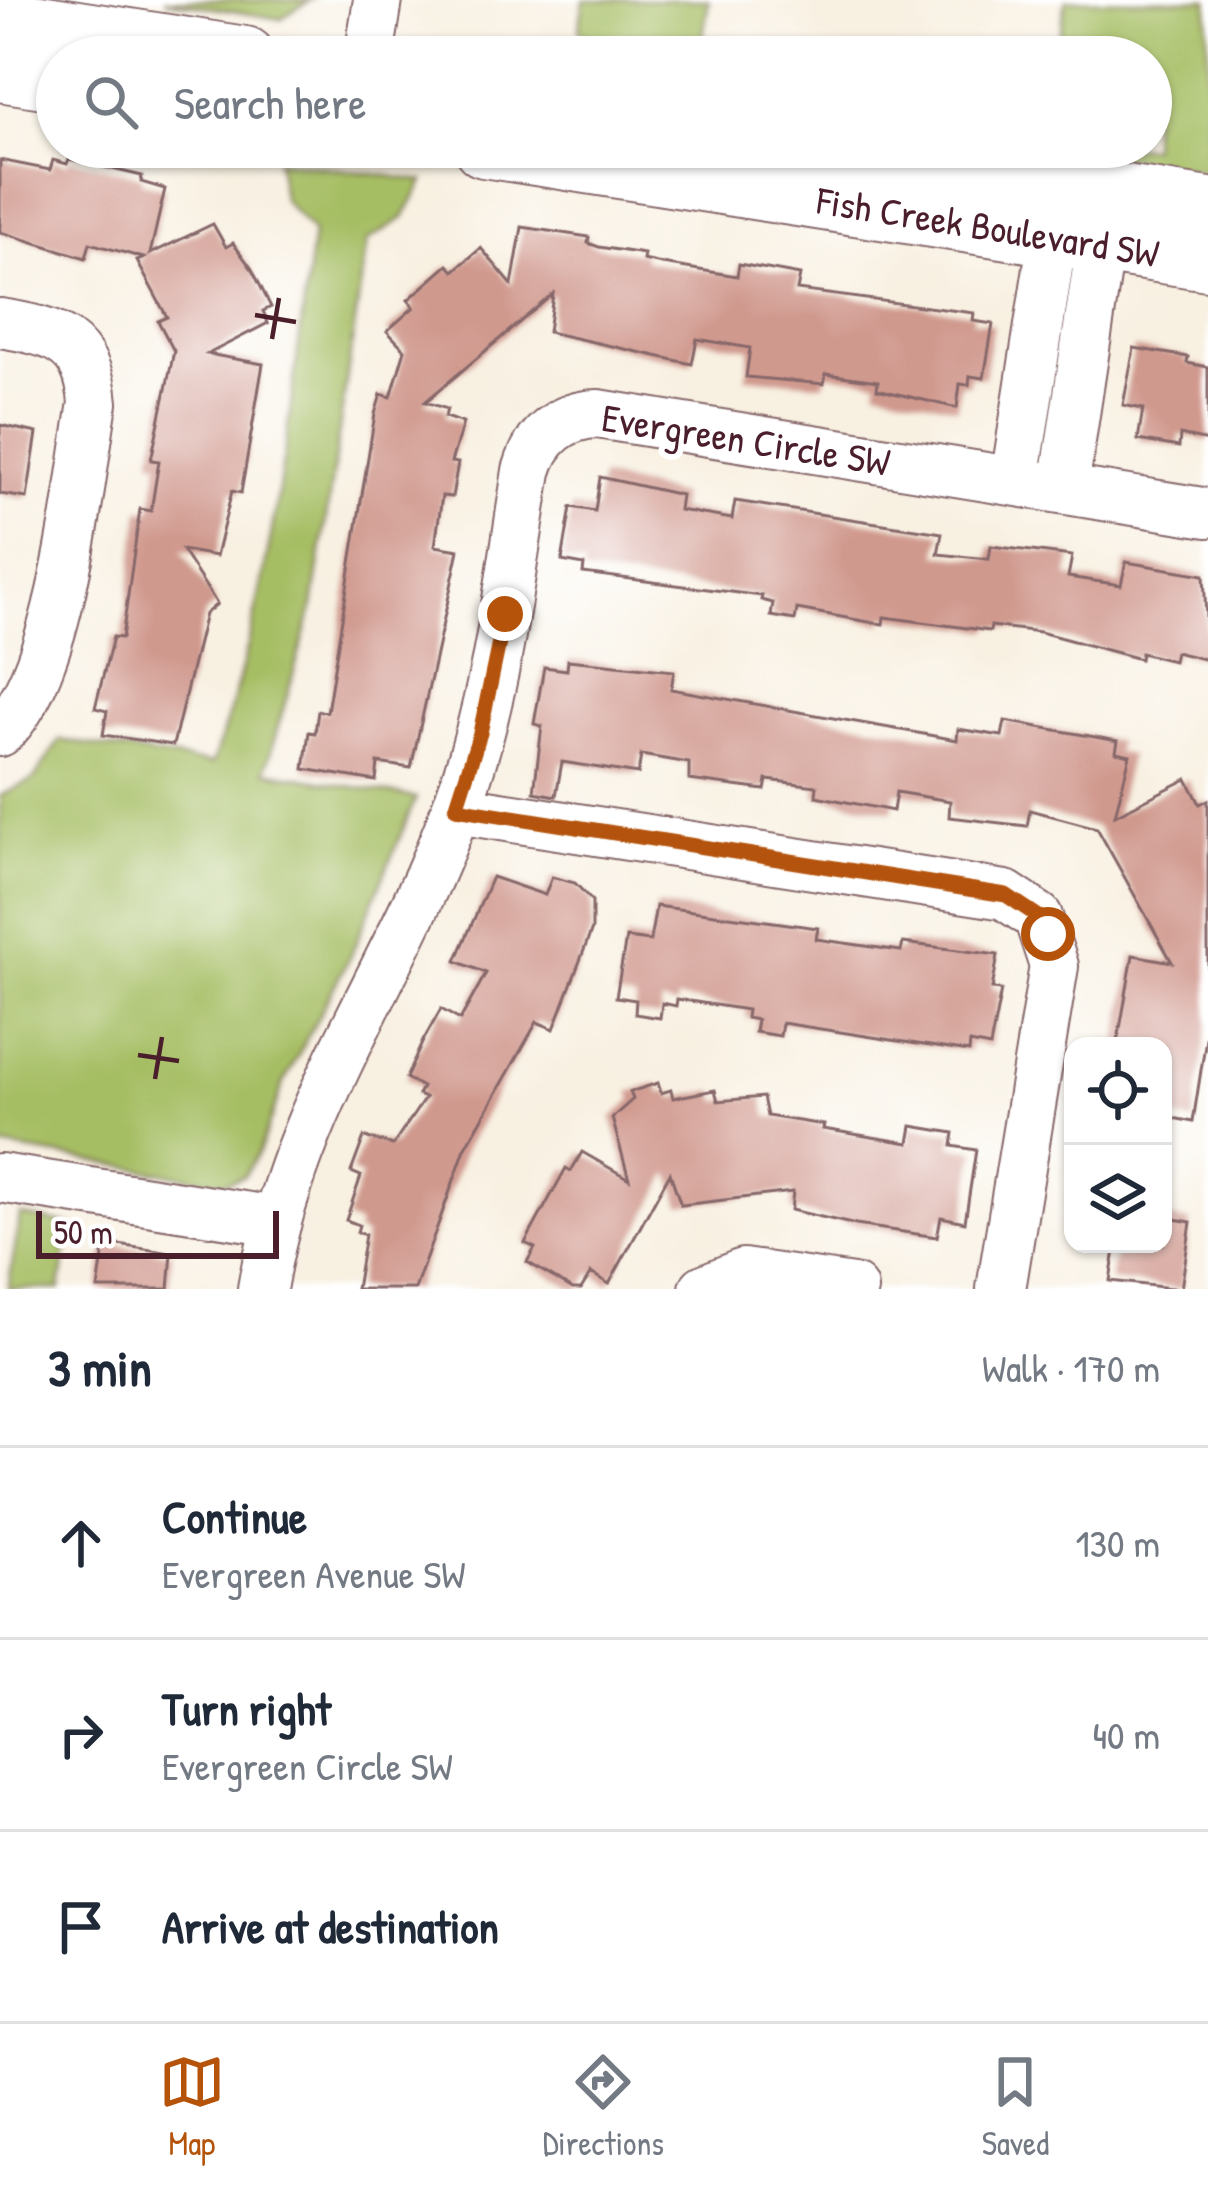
<!DOCTYPE html>
<html lang="en">
<head>
<meta charset="utf-8">
<style>
  body { margin:0; font-family:"Patrick Hand",sans-serif; background:#f2f2f3; color:#1f2937 }
  .controls { position:absolute; right:36px; bottom:36px; display:grid; overflow:hidden; border-radius:24px; box-shadow:0 3px 9px #0004 }
  .controls button { width:108px; height:108px; display:grid; place-items:center; padding:0; border:0; border-bottom:3px solid #e0e1e3; background:#fff; color:#1f2937; font:60px sans-serif }
  .scale { position:absolute; left:36px; bottom:30px; width:243px; box-sizing:border-box; padding-left:12px; border:6px solid #4a1f2b; border-top:0; font-size:33px; line-height:42px; white-space:nowrap; color:#4a1f2b; -webkit-text-stroke:9px #fff; paint-order:stroke }
  .stop { position:absolute; width:36px; height:36px; margin:-27px; border:9px solid #b45309; border-radius:50%; background:#fff }
  .stop.end { background:#b45309; border-color:#fff; box-shadow:0 3px 12px #0008 }
  .list { margin:0; padding:0; list-style:none }
  h2 { display:flex; justify-content:space-between; align-items:center; height:156px; margin:0; padding:0 48px; font-size:51px }
  h2 small { font-size:39px; font-weight:400; color:#747a83 }
  .list li { display:grid; grid-template-columns:78px 1fr auto; gap:36px; align-items:center; box-sizing:border-box; height:192px; padding:0 48px; border-top:3px solid #e0e1e3 }
  .list b { display:block; font-size:45px; white-space:nowrap }
  .list p { margin:0; font-size:39px; white-space:nowrap; color:#747a83 }
  .list em { font-size:39px; font-style:normal; color:#747a83 }
  .icon { flex:none; width:66px; height:66px; fill:none; stroke:currentColor; stroke-width:2; stroke-linecap:round; stroke-linejoin:round }
  .map { position:relative; flex:none; width:1208px; height:1289px; overflow:hidden }
  .search { position:absolute; background:#fff; box-shadow:0 3px 9px #0004; left:36px; right:36px; top:36px; height:132px; display:flex; align-items:center; gap:30px; box-sizing:border-box; padding:0 42px; border-radius:66px; color:#747a83; font-size:45px }
  .sheet { height:732px; background:#fff }
  nav { display:flex; justify-content:space-around; align-items:center; box-sizing:border-box; height:168px; border-top:3px solid #e0e1e3; background:#fff; font-size:33px; color:#747a83 }
  nav a { display:grid; justify-items:center; gap:6px }
  nav .on { color:#b45309 }
  .map>svg:first-child { display:block }
  .green { fill:#a6be63; stroke:#786e47; stroke-width:3 }
  .building { fill:#d0998e }
  .lines { fill:none; stroke-linecap:round; stroke-linejoin:round }
  .minor-casing { stroke:#87686b; stroke-width:52 }
  .major-casing { stroke:#87686b; stroke-width:64 }
  .minor { stroke:#fff; stroke-width:48 }
  .major { stroke:#fff; stroke-width:60 }
  .route { stroke:#b45309; stroke-width:15 }
  .ticks { fill:none; stroke:#4a1f2b; stroke-width:4.5 }
  .labels { text-anchor:middle; dominant-baseline:central; stroke-width:12; stroke-linejoin:round; paint-order:stroke }
  .street-label { font-size:39px; fill:#4a1f2b; stroke:#fff }
</style>
</head>
<body>
<div class="map">
<svg width="1208" height="1289" viewBox="0 0 1208 1289">
  <rect width="100%" height="100%" fill="#fff"/>
  <filter id="ink" filterUnits="userSpaceOnUse"><feTurbulence type="fractalNoise" baseFrequency=".00833" numOctaves="2"/><feDisplacementMap in="SourceGraphic" scale="24" xChannelSelector="R" yChannelSelector="G"/><feConvolveMatrix kernelMatrix="1 2 1 2 8 2 1 2 1" color-interpolation-filters="sRGB"/></filter>
  <filter id="wash" filterUnits="userSpaceOnUse"><feTurbulence type="fractalNoise" baseFrequency=".004" numOctaves="4" result="noise"/><feDisplacementMap in="SourceGraphic" scale="48" xChannelSelector="R" yChannelSelector="G"/><feGaussianBlur stdDeviation="2.7" result="paint"/><feColorMatrix in="noise" values="0 0 0 0 0 0 0 0 0 0 0 0 0 0 0 0 0 1.4 0 .05"/><feComposite in="paint" operator="in"/></filter>
  <g filter="url(#wash)">
    <rect width="100%" height="100%" fill="#f8f0e1"/>
    <!-- green -->
    <g class="green">
      <polygon points="164,0 311,0 280,19"/>
      <polygon points="584,0 709,0 702,42 686,56 589,41 579,29"/>
      <polygon points="1066,0 1208,0 1208,172 1064,147 1151,147 1151,57 1056,57"/>
      <path d="M 277,160 L 424,181 L 404,218 L 367,241 L 313,607 L 265,771 L 416,798 L 352,952 L 284,1082 L 259,1152 L 244,1176 L 224,1183 L 0,1146 L 0,796 L 34,779 L 60,740 L 212,764 C 274,594 289,411 313,233 L 283,199 Z"/>
      <polygon points="20,1215 70,1225 60,1289 8,1289"/>
    </g>
    <g id="blocks">
      <!-- building -->
      <g class="building">
        <polygon points="69,159 142,176 141,182 165,189 150,254 213,224 226,247 233,243 252,269 271,307 263,311 268,323 208,354 263,364 241,493 232,491 216,556 182,550 217,604 205,614 173,745 103,735 107,711 95,708 113,637 122,638 140,509 151,511 159,461 151,460 174,351 158,321 167,317 137,261 144,258 90,243 86,258 0,232 0,160 50,170 53,160 67,164"/>
        <polygon points="522,227 589,237 588,243 599,247 644,254 643,260 662,264 737,276 739,264 800,275 797,290 974,313 973,321 993,324 984,378 970,376 969,385 960,384 957,408 877,389 878,381 826,374 824,384 746,377 750,348 697,339 692,364 548,332 553,294 425,402 447,409 445,417 463,423 451,462 458,463 452,497 442,496 435,546 459,550 411,768 378,763 376,781 304,769 309,732 315,733 318,711 327,712 375,414 381,394 391,397 405,350 387,331 414,307 408,300 448,265 454,271 481,248 512,285"/>
        <polygon points="1134,348 1188,357 1187,363 1208,367 1208,441 1180,435 1179,447 1138,440 1143,409 1123,405"/>
        <polygon points="0,425 37,433 27,498 0,494"/>
        <polygon points="600,477 681,495 679,510 732,519 735,501 942,533 938,554 989,559 991,546 1072,556 1068,577 1121,585 1126,562 1204,575 1208,660 1175,652 1173,661 1141,653 1140,659 1040,632 991,626 990,631 884,617 883,624 869,622 797,609 795,620 771,616 773,603 761,600 762,596 583,573 584,565 562,561 571,507 595,511"/>
        <polygon points="568,660 674,671 671,689 957,740 958,729 1002,736 1005,721 1118,741 1116,752 1130,755 1115,815 1187,779 1200,804 1208,800 1208,1025 1193,1122 1163,1116 1163,1046 1117,1046 1133,955 1172,962 1097,828 1030,810 1027,826 949,817 950,801 896,792 893,811 816,796 817,786 767,780 765,790 689,780 689,763 641,755 638,774 562,762 556,796 534,792 542,726 534,724 544,667 567,670"/>
        <polygon points="492,877 545,895 552,877 575,883 592,901 592,929 554,1029 537,1022 465,1149 415,1289 356,1289 365,1235 357,1232 359,1225 346,1220 361,1176 351,1172 354,1164 364,1137 393,1145 425,1098 418,1095 422,1087 406,1078 423,1041 441,1009 460,1020 486,973 456,961"/>
        <polygon points="656,906 818,928 816,939 901,951 903,943 998,955 992,989 1001,990 990,1047 970,1043 969,1052 782,1023 780,1036 755,1032 757,1020 746,1018 747,1010 677,999 676,1006 662,1003 660,1018 635,1014 636,1000 616,997 626,938 650,941"/>
        <polygon points="658,1083 661,1093 671,1090 673,1098 715,1090 718,1101 763,1097 767,1116 824,1125 823,1129 909,1143 912,1126 954,1133 952,1146 976,1150 965,1222 941,1217 937,1237 856,1225 791,1210 793,1192 681,1205 670,1173 609,1284 591,1273 581,1289 573,1289 527,1262 535,1248 525,1243 566,1168 571,1171 582,1152 629,1179 612,1118 633,1099 630,1092"/>
        <polygon points="1163,1217 1191,1222 1181,1289 1110,1281 1116,1244 1163,1244"/>
        <polygon points="105,1243 172,1253 169,1289 98,1289"/>
      </g>
    </g>
  </g>
  <g filter="url(#ink)">
    <use href="#blocks" fill-opacity="0" stroke="#87686b" stroke-width="3"/>
    <g class="lines">
      <!-- minor casing -->
      <g class="minor-casing">
        <g id="minor">
          <polyline points="369,57 378,0"/>
          <path d="M 0,323 C 56,332 88,341 93,403 C 79,486 61,677 0,732"/>
          <polyline points="1015,480 1053,236 1075,207"/>
          <polyline points="1064,487 1101,243 1094,211"/>
          <polyline points="456,809 1005,895 1038,917 1054,966 1001,1289"/>
          <polyline points="0,1178 275,1221"/>
          <path d="M 262,1289 C 292,1107 394,979 456,809 C 496,701 509,585 527,471 C 537,436 561,415 598,414 L 1208,513"/>
          <polyline points="704,1289 743,1273 853,1289"/>
        </g>
      </g>
      <!-- major casing -->
      <g class="major-casing">
        <g id="major">
          <polyline points="0,19 245,57"/>
          <polyline points="0,71 57,80"/>
          <polyline points="484,147 1208,260"/>
          <polyline points="816,147 1208,208"/>
        </g>
      </g>
      <!-- minor -->
      <use href="#minor" class="minor"/>
      <!-- major -->
      <use href="#major" class="major"/>
    </g>
  </g>
  <g class="lines" filter="url(#ink)">
    <!-- route -->
    <polyline class="route" points="505,614 480,733 456,808 1006,895 1039,917 1048,934"/>
  </g>
  <!-- ticks -->
  <path class="ticks" d="M 255,315 L 296,322M 272,339 L 279,298M 138,1055 L 179,1061M 155,1079 L 162,1037"/>
  <g class="labels">
    <!-- street labels -->
    <g class="street-label">
      <text transform="translate(988 226) rotate(9)">Fish Creek Boulevard SW</text>
      <text transform="translate(746 439) rotate(9)">Evergreen Circle SW</text>
    </g>
  </g>
</svg>
<div class="controls">
<button><svg class="icon" aria-label="locate" viewBox="0 0 24 24"><circle cx="12" cy="12" r="6"/><path d="M12 2v4M12 18v4M2 12h4M18 12h4"/></svg></button>
<button><svg class="icon" aria-label="layers" viewBox="0 0 24 24"><path d="M12 4l9 5-9 5-9-5zM3 14l9 5 9-5"/></svg></button>
</div>
<div class="scale">50 m</div>
<div class="stop" style="left:1048px;top:934px"></div>
<div class="stop end" style="left:505px;top:614px"></div>
<div class="search"><svg class="icon" aria-label="search" viewBox="0 0 24 24"><circle cx="10" cy="10" r="6"/><path d="M15 15l6 6"/></svg>Search here</div>
</div>
<section class="sheet">
<h2>3 min<small>Walk · 170 m</small></h2>
<ul class="list">
<li><svg class="icon" aria-label="ahead" viewBox="0 0 24 24"><path d="M12 20V5M6 11l6-6 6 6"/></svg><div><b>Continue</b><p>Evergreen Avenue SW</p></div><em>130 m</em></li>
<li><svg class="icon" aria-label="right" viewBox="0 0 24 24"><path d="M7 20v-9h11M14 6l5 5-5 5"/></svg><div><b>Turn right</b><p>Evergreen Circle SW</p></div><em>40 m</em></li>
<li><svg class="icon" aria-label="arrive" viewBox="0 0 24 24"><path d="M6 21V4h12l-3 4 3 4H6"/></svg><div><b>Arrive at destination</b></div></li>
</ul>
</section>
<nav>
<a class="on"><svg class="icon" aria-label="map" viewBox="0 0 24 24"><path d="M3 6l6-2 6 2 6-2v14l-6 2-6-2-6 2zM9 4v14M15 6v14"/></svg>Map</a>
<a><svg class="icon" aria-label="directions" viewBox="0 0 24 24"><path d="M12 3l9 9-9 9-9-9zM9 14v-3h6M13 9l2 2-2 2"/></svg>Directions</a>
<a><svg class="icon" aria-label="saved" viewBox="0 0 24 24"><path d="M7 4h10v16l-5-4-5 4z"/></svg>Saved</a>
</nav>
</body>
</html>
